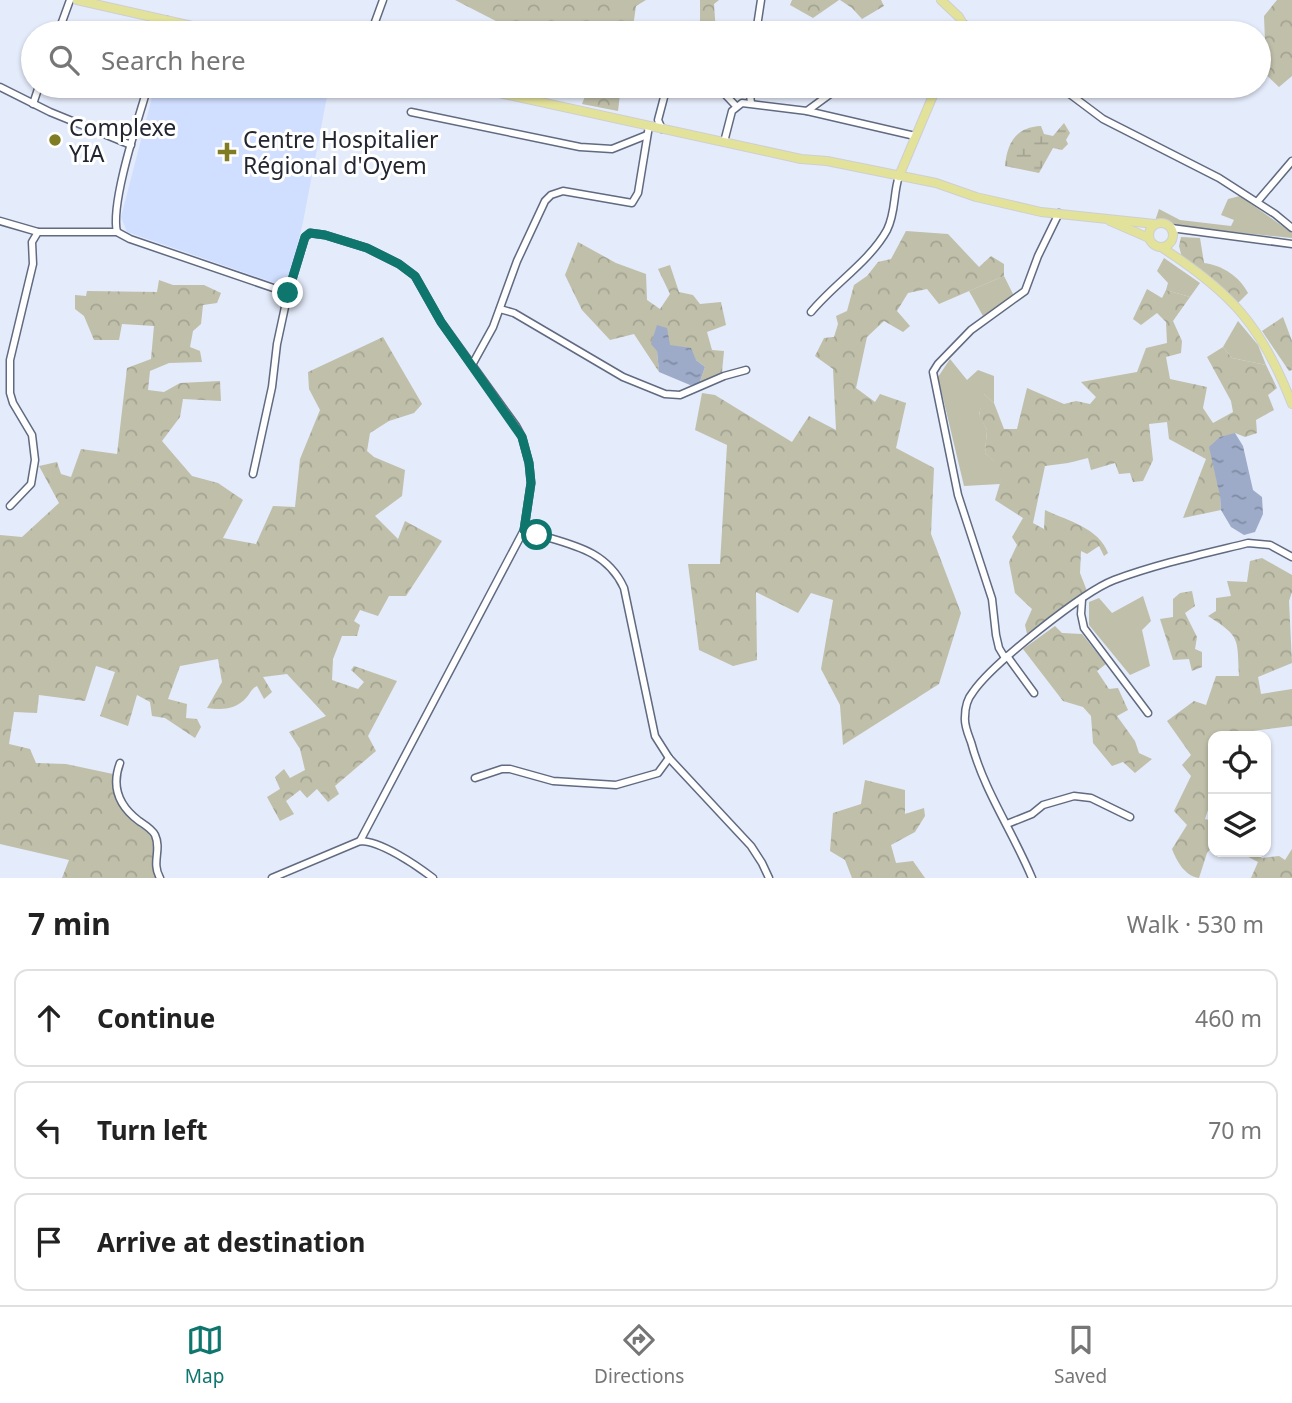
<!DOCTYPE html>
<html lang="en">
<head>
<meta charset="utf-8">
<style>
  body { margin:0; font-family:"Noto Sans",sans-serif; background:#f6f6f6; color:#222 }
  .controls { position:absolute; right:21px; bottom:21px; display:grid; overflow:hidden; border-radius:14px; box-shadow:0 2px 5px #0004 }
  .controls button { width:63px; height:63px; display:grid; place-items:center; padding:0; border:0; border-bottom:2px solid #e0e0e0; background:#fff; color:#222; font:35px sans-serif }
  .stop { position:absolute; width:21px; height:21px; margin:-16px; border:5px solid #0f766e; border-radius:50%; background:#fff }
  .stop.end { background:#0f766e; border-color:#fff; box-shadow:0 2px 7px #0008 }
  .list { margin:0; padding:0; list-style:none }
  h2 { display:flex; justify-content:space-between; align-items:center; height:91px; margin:0; padding:0 28px; font-size:30px }
  h2 small { font-size:23px; font-weight:400; color:#767676 }
  .list li { display:grid; grid-template-columns:46px 1fr auto; gap:21px; align-items:center; box-sizing:border-box; height:98px; margin:0 14px 14px; padding:0 14px; border:2px solid #e0e0e0; border-radius:14px }
  .list b { display:block; font-size:26px; white-space:nowrap }
  .list em { font-size:23px; font-style:normal; color:#767676 }
  .icon { flex:none; width:38px; height:38px; fill:none; stroke:currentColor; stroke-width:2; stroke-linecap:round; stroke-linejoin:round }
  .map { position:relative; flex:none; width:1292px; height:878px; overflow:hidden }
  .search { position:absolute; background:#fff; box-shadow:0 2px 5px #0004; left:21px; right:21px; top:21px; height:77px; display:flex; align-items:center; gap:18px; box-sizing:border-box; padding:0 24px; border-radius:38px; color:#767676; font-size:26px }
  .sheet { height:427px; background:#fff }
  nav { display:flex; justify-content:space-around; align-items:center; box-sizing:border-box; height:98px; border-top:2px solid #e0e0e0; background:#fff; font-size:19px; color:#767676 }
  nav a { display:grid; justify-items:center; gap:4px }
  nav .on { color:#0f766e }
  .map>svg:first-child { display:block }
  .built { fill:#d0deff }
  .green { fill:#bfbfaa }
  .forest { fill:url(#forest-crowns) }
  .wetland { fill:url(#wetland-marsh) }
  .water { fill:url(#water-ripples) }
  .lines { fill:none; stroke-linecap:round; stroke-linejoin:round }
  .minor-casing { stroke:#606a80; stroke-width:9 }
  .major-casing { stroke:#cecfd1; stroke-width:10 }
  .minor { stroke:#fff; stroke-width:6 }
  .major { stroke:#e3e29b; stroke-width:8 }
  .route { stroke:#0f766e; stroke-width:9 }
  .poi-dot { fill:#7f7c23; stroke:#fff; stroke-width:2.5 }
  .labels { text-anchor:middle; dominant-baseline:central; stroke-width:6; stroke-linejoin:round; paint-order:stroke }
  .poi-label { font-size:23px; fill:#222630; stroke:#fff; text-anchor:start }
</style>
</head>
<body>
<div class="map">
<svg width="1292" height="878" viewBox="0 0 1292 878">
  <defs>
    <pattern id="forest-crowns" width="20" height="18" patternUnits="userSpaceOnUse" patternTransform="scale(1.75)"><rect width="20" height="18" fill="#bfbfaa"/><path d="M2 6a3 3 0 1 1 6 0M12 15a3 3 0 1 1 6 0" fill="none" stroke="#a4a493"/></pattern>
    <pattern id="wetland-marsh" width="20" height="14" patternUnits="userSpaceOnUse" patternTransform="scale(1.75)"><rect width="20" height="14" fill="#bfbfaa"/><path d="M1 5h8M5 5V1M11 12h8M15 12V8" fill="none" stroke="#a4a493"/></pattern>
    <pattern id="water-ripples" width="26" height="14" patternUnits="userSpaceOnUse" patternTransform="scale(1.75)"><rect width="26" height="14" fill="#9dabc9"/><path d="M2 4q2-2 4 0t4 0M15 11q2-2 4 0t4 0" fill="none" stroke="#808ba4"/></pattern>
  </defs>
  <rect width="100%" height="100%" fill="#e4ebfa"/>
  <!-- built -->
  <polygon class="built" points="155,86 329,86 303,222 288,285 281,285 127,232 121,217"/>
  <!-- green -->
  <g class="green">
    <polygon points="1240,196 1292,233 1292,238 1154,224 1159,209 1180,220 1231,226 1234,220 1221,215 1228,199"/>
    <polygon points="1164,258 1200,283 1190,297 1166,290 1168,283 1157,271"/>
    <polygon points="1004,276 1014,296 983,316 969,291"/>
    <polygon points="1238,321 1258,345 1266,365 1232,358 1223,347"/>
    <polygon points="950,359 967,380 978,370 994,376 994,403 984,394 979,415 987,430 985,453 1005,470 1000,484 964,486 938,377"/>
    <polygon points="1143,596 1151,621 1142,630 1150,666 1130,675 1089,625 1089,602 1099,598 1112,613"/>
  </g>
  <!-- forest -->
  <g class="forest">
    <polygon points="455,0 646,0 636,6 633,27 645,32 585,33 584,29 569,26 552,33 519,33"/>
    <polygon points="700,0 719,0 714,4 716,33 703,33 700,25"/>
    <polygon points="792,0 839,0 813,18 790,5"/>
    <polygon points="840,0 881,0 884,6 862,19 852,8"/>
    <polygon points="1277,0 1292,0 1292,76 1279,87 1260,69 1265,41 1264,16"/>
    <polygon points="589,86 621,86 618,111 582,104"/>
    <polygon points="906,231 948,234 979,267 991,256 1004,264 1004,276 939,304 927,289 908,293 897,311 910,326 903,332 884,321 867,337 856,388 875,402 880,394 906,403 896,448 934,468 931,534 961,613 939,684 843,745 840,705 821,669 833,600 811,593 798,613 756,592 757,660 733,666 699,650 688,564 720,564 727,445 695,430 702,393 715,395 792,442 809,416 836,430 833,369 815,356 824,338 834,337 838,324 836,316 847,311 854,285 867,276 878,262 891,259"/>
    <path d="M 1181,237 L 1200,238 L 1204,263 C 1222,265 1240,277 1248,293 L 1238,303 L 1215,282 L 1182,258 L 1179,246 Z"/>
    <polygon points="578,242 616,263 646,274 647,300 660,309 670,294 658,269 670,265 679,292 693,295 700,304 721,302 726,325 707,332 712,350 724,351 722,372 699,384 705,367 696,360 657,351 659,372 634,334 610,340 582,310 565,275"/>
    <path d="M 159,280 L 173,285 L 204,285 L 221,293 L 217,303 L 203,305 L 201,324 L 193,331 L 190,347 L 200,351 L 202,362 L 169,363 L 150,371 L 148,390 L 164,392 L 180,383 L 220,381 L 221,401 L 183,399 L 180,417 L 162,441 L 192,476 L 218,483 L 243,500 L 223,538 L 256,544 L 273,506 L 295,507 L 300,459 L 320,410 L 309,389 L 308,372 L 383,337 L 422,404 L 414,413 L 389,421 L 370,433 L 367,451 L 374,457 L 405,470 L 402,496 L 375,516 L 398,539 L 405,521 L 442,541 L 406,596 L 389,596 L 378,616 L 360,610 L 354,621 L 360,625 L 357,636 L 342,636 L 333,659 L 332,680 L 358,689 L 364,682 L 351,670 L 354,666 L 397,681 L 368,736 L 376,751 L 335,786 L 339,794 L 328,802 L 317,789 L 307,798 L 300,790 L 286,801 L 294,814 L 280,821 L 267,797 L 280,789 L 275,777 L 284,769 L 290,778 L 305,770 L 300,749 L 289,732 L 326,716 L 287,674 L 263,677 L 272,692 L 264,699 L 257,686 C 250,690 251,693 246,698 C 235,710 221,710 207,708 L 222,682 L 218,659 L 180,666 L 168,699 L 187,704 L 186,718 L 197,719 L 201,727 L 195,738 L 165,718 L 152,716 L 150,702 L 137,695 L 128,726 L 100,716 L 115,672 L 96,666 L 85,701 L 39,695 L 37,713 L 14,712 L 9,744 L 30,749 L 36,763 L 66,764 L 113,774 C 112,797 122,814 140,827 C 146,831 149,833 152,839 C 157,852 151,865 156,878 L 62,878 L 69,860 L 0,844 L 0,535 L 22,537 L 59,503 L 39,466 L 57,462 L 61,474 L 71,477 L 81,449 L 117,454 L 127,368 L 151,359 L 154,326 L 122,324 L 119,340 L 94,340 L 84,316 L 75,309 L 75,295 L 86,296 L 87,291 L 157,292 Z"/>
    <path d="M 1147,289 L 1162,298 L 1166,290 L 1190,297 L 1173,321 L 1182,341 L 1181,353 L 1166,357 L 1170,379 L 1207,387 L 1203,408 L 1213,423 L 1233,412 L 1231,401 L 1207,357 L 1223,347 L 1232,358 L 1266,365 L 1277,388 L 1268,395 L 1274,410 L 1256,420 L 1257,433 L 1245,437 L 1235,433 L 1220,496 L 1221,510 L 1183,518 L 1206,459 L 1169,439 L 1167,422 L 1149,424 L 1153,460 L 1143,481 L 1133,482 L 1130,473 L 1119,474 L 1115,463 L 1091,470 L 1088,458 L 1068,463 L 1045,466 L 1033,523 L 1044,529 L 1045,510 C 1068,521 1099,528 1108,553 L 1104,556 L 1099,546 L 1087,554 L 1081,551 L 1080,573 L 1087,591 L 1027,634 L 1025,625 L 1032,609 L 1015,593 L 1009,562 L 1017,545 L 1012,537 L 1023,518 L 995,500 L 1004,470 L 985,453 L 987,430 L 979,416 L 983,393 L 994,403 L 1004,429 L 1017,429 L 1027,388 L 1064,404 L 1076,401 L 1090,404 L 1096,397 L 1081,382 L 1137,372 L 1146,348 L 1167,343 L 1166,322 L 1157,313 L 1141,325 L 1133,319 Z"/>
    <polygon points="1283,317 1292,341 1292,370 1289,371 1262,331"/>
    <path d="M 1262,558 L 1292,575 L 1292,592 L 1289,601 L 1292,663 L 1258,677 L 1261,694 L 1292,689 L 1292,726 L 1230,734 L 1230,736 L 1213,736 L 1213,795 L 1205,819 L 1213,821 L 1213,846 L 1207,853 L 1199,878 C 1185,876 1177,862 1172,849 L 1187,825 L 1174,811 L 1191,776 L 1182,765 L 1191,755 L 1167,721 L 1194,701 L 1206,705 L 1216,676 L 1239,676 C 1237,638 1241,637 1208,616 L 1216,611 L 1216,598 L 1231,596 L 1227,581 L 1247,582 L 1250,561 Z"/>
    <polygon points="1192,591 1195,606 1185,613 1197,637 1195,649 1202,652 1202,667 1192,671 1189,659 1173,660 1160,619 1173,617 1173,599 1180,593"/>
    <polygon points="1055,626 1062,633 1082,634 1106,664 1097,671 1109,689 1118,688 1128,710 1117,716 1135,741 1139,753 1152,759 1135,773 1123,762 1112,766 1093,743 1091,716 1083,707 1063,701 1023,649"/>
    <polygon points="865,780 905,790 905,814 924,808 925,816 915,832 891,845 896,863 913,861 925,878 852,878 845,860 830,851 833,813 861,804"/>
    <polygon points="1292,849 1292,878 1251,878 1258,862 1239,852 1254,852 1262,858 1279,856 1285,860"/>
  </g>
  <!-- wetland -->
  <path class="wetland" d="M 1064,123 L 1070,133 L 1066,140 L 1068,144 L 1062,150 L 1053,148 L 1039,173 L 1005,166 C 1007,143 1016,127 1041,126 L 1044,134 L 1053,136 Z"/>
  <!-- water -->
  <g class="water">
    <polygon points="657,325 667,328 670,345 691,348 696,360 705,367 699,384 690,385 659,372 657,351 651,344"/>
    <polygon points="1235,433 1243,446 1253,490 1262,497 1263,514 1255,532 1244,535 1231,527 1221,510 1220,496 1209,447 1220,437"/>
  </g>
  <g class="lines">
    <!-- minor casing -->
    <g class="minor-casing">
      <g id="minor">
        <polyline points="963,24 984,33"/>
        <polyline points="58,33 70,0"/>
        <polyline points="163,33 167,20"/>
        <polyline points="371,33 383,0"/>
        <polyline points="756,33 761,0"/>
        <polyline points="914,33 915,33"/>
        <polyline points="717,86 736,106"/>
        <polyline points="749,86 751,103"/>
        <polyline points="1059,86 1103,119 1219,178 1275,214 1292,228"/>
        <polyline points="0,87 50,112 131,145"/>
        <polyline points="33,104 39,86"/>
        <polyline points="807,111 841,86"/>
        <polyline points="411,112 580,147 612,149 647,135"/>
        <polyline points="662,129 658,120 667,86"/>
        <polyline points="724,142 732,111 742,103 807,111 915,136"/>
        <polyline points="1257,202 1292,161"/>
        <polyline points="0,221 38,232"/>
        <polyline points="1171,228 1292,244"/>
        <path d="M 117,232 C 110,203 139,117 148,86"/>
        <polyline points="500,309 514,313 623,377 665,394 680,395 724,376 746,370"/>
        <path d="M 811,312 C 834,284 870,261 887,230 C 896,212 893,194 899,176"/>
        <polyline points="472,365 493,327 517,261 545,201 551,195 563,191 632,203 638,193 649,126"/>
        <polyline points="253,474 272,387 277,344 288,293 305,237 310,233 325,235 367,248 399,264 415,276 441,322 516,426 522,437 529,463 531,483 524,530 360,841"/>
        <polyline points="10,506 31,484 35,460 32,435 13,403 10,393 10,360 33,264 32,242 38,232 117,232 130,239 288,293"/>
        <path d="M 524,530 C 563,544 605,546 624,588 L 655,736 L 669,758 L 751,846 L 762,863 L 769,878"/>
        <polyline points="1082,599 1081,614 1084,628 1148,713"/>
        <polyline points="1007,656 1034,693"/>
        <polyline points="1005,658 999,648 996,635 992,599 958,495 933,372 938,364 971,330 1025,291 1038,256 1059,213"/>
        <path d="M 120,763 C 111,787 119,806 139,821 C 145,825 152,829 155,835 C 162,850 151,862 160,878"/>
        <polyline points="475,778 502,769 510,769 553,781 616,785 658,773 669,758"/>
        <polyline points="1007,824 1032,814 1043,805 1074,796 1091,798 1130,817"/>
        <path d="M 272,878 L 360,841 C 381,841 416,865 433,878"/>
        <path d="M 1032,878 C 1013,832 984,791 971,742 C 968,734 964,725 965,717 C 965,708 968,698 973,692 C 992,664 1083,592 1114,580 C 1157,564 1203,554 1248,543 L 1270,545 L 1292,557"/>
      </g>
    </g>
    <!-- major casing -->
    <g class="major-casing">
      <g id="major">
        <polyline points="77,0 223,33"/>
        <polyline points="941,0 959,17 963,24 960,33"/>
        <polyline points="467,86 801,159 827,161 936,183 976,197 1041,212 1155,224"/>
        <polyline points="899,176 937,86"/>
        <polyline points="1110,221 1149,238"/>
        <circle cx="1161" cy="235" r="12"/>
        <path d="M 1161,247 C 1231,292 1262,326 1292,404"/>
      </g>
    </g>
    <!-- minor -->
    <use href="#minor" class="minor"/>
    <!-- major -->
    <use href="#major" class="major"/>
  </g>
  <g class="lines">
    <!-- route -->
    <polyline class="route" points="288,293 305,237 310,233 325,235 367,248 399,264 415,276 441,322 522,437 529,463 531,483 524,530 537,535"/>
  </g>
  <!-- markers -->
  <g class="poi-dot">
    <circle cx="55" cy="140" r="7"/>
    <path d="M223.5 141.5h7v7h7v7h-7v7h-7v-7h-7v-7h7z"/>
  </g>
  <g class="labels">
    <!-- poi labels -->
    <g class="poi-label">
      <text x="69" y="127">Complexe<tspan x="69" dy="26">YIA</tspan></text>
      <text x="243" y="139">Centre Hospitalier<tspan x="243" dy="26">Régional d'Oyem</tspan></text>
    </g>
  </g>
</svg>
<div class="controls">
<button><svg class="icon" aria-label="locate" viewBox="0 0 24 24"><circle cx="12" cy="12" r="6"/><path d="M12 2v4M12 18v4M2 12h4M18 12h4"/></svg></button>
<button><svg class="icon" aria-label="layers" viewBox="0 0 24 24"><path d="M12 4l9 5-9 5-9-5zM3 14l9 5 9-5"/></svg></button>
</div>
<div class="stop" style="left:537px;top:535px"></div>
<div class="stop end" style="left:288px;top:293px"></div>
<div class="search"><svg class="icon" aria-label="search" viewBox="0 0 24 24"><circle cx="10" cy="10" r="6"/><path d="M15 15l6 6"/></svg>Search here</div>
</div>
<section class="sheet">
<h2>7 min<small>Walk · 530 m</small></h2>
<ul class="list">
<li><svg class="icon" aria-label="ahead" viewBox="0 0 24 24"><path d="M12 20V5M6 11l6-6 6 6"/></svg><div><b>Continue</b></div><em>460 m</em></li>
<li><svg class="icon" aria-label="left" viewBox="0 0 24 24"><path d="M17 20v-9H6M10 6l-5 5 5 5"/></svg><div><b>Turn left</b></div><em>70 m</em></li>
<li><svg class="icon" aria-label="arrive" viewBox="0 0 24 24"><path d="M6 21V4h12l-3 4 3 4H6"/></svg><div><b>Arrive at destination</b></div></li>
</ul>
</section>
<nav>
<a class="on"><svg class="icon" aria-label="map" viewBox="0 0 24 24"><path d="M3 6l6-2 6 2 6-2v14l-6 2-6-2-6 2zM9 4v14M15 6v14"/></svg>Map</a>
<a><svg class="icon" aria-label="directions" viewBox="0 0 24 24"><path d="M12 3l9 9-9 9-9-9zM9 14v-3h6M13 9l2 2-2 2"/></svg>Directions</a>
<a><svg class="icon" aria-label="saved" viewBox="0 0 24 24"><path d="M7 4h10v16l-5-4-5 4z"/></svg>Saved</a>
</nav>
</body>
</html>
